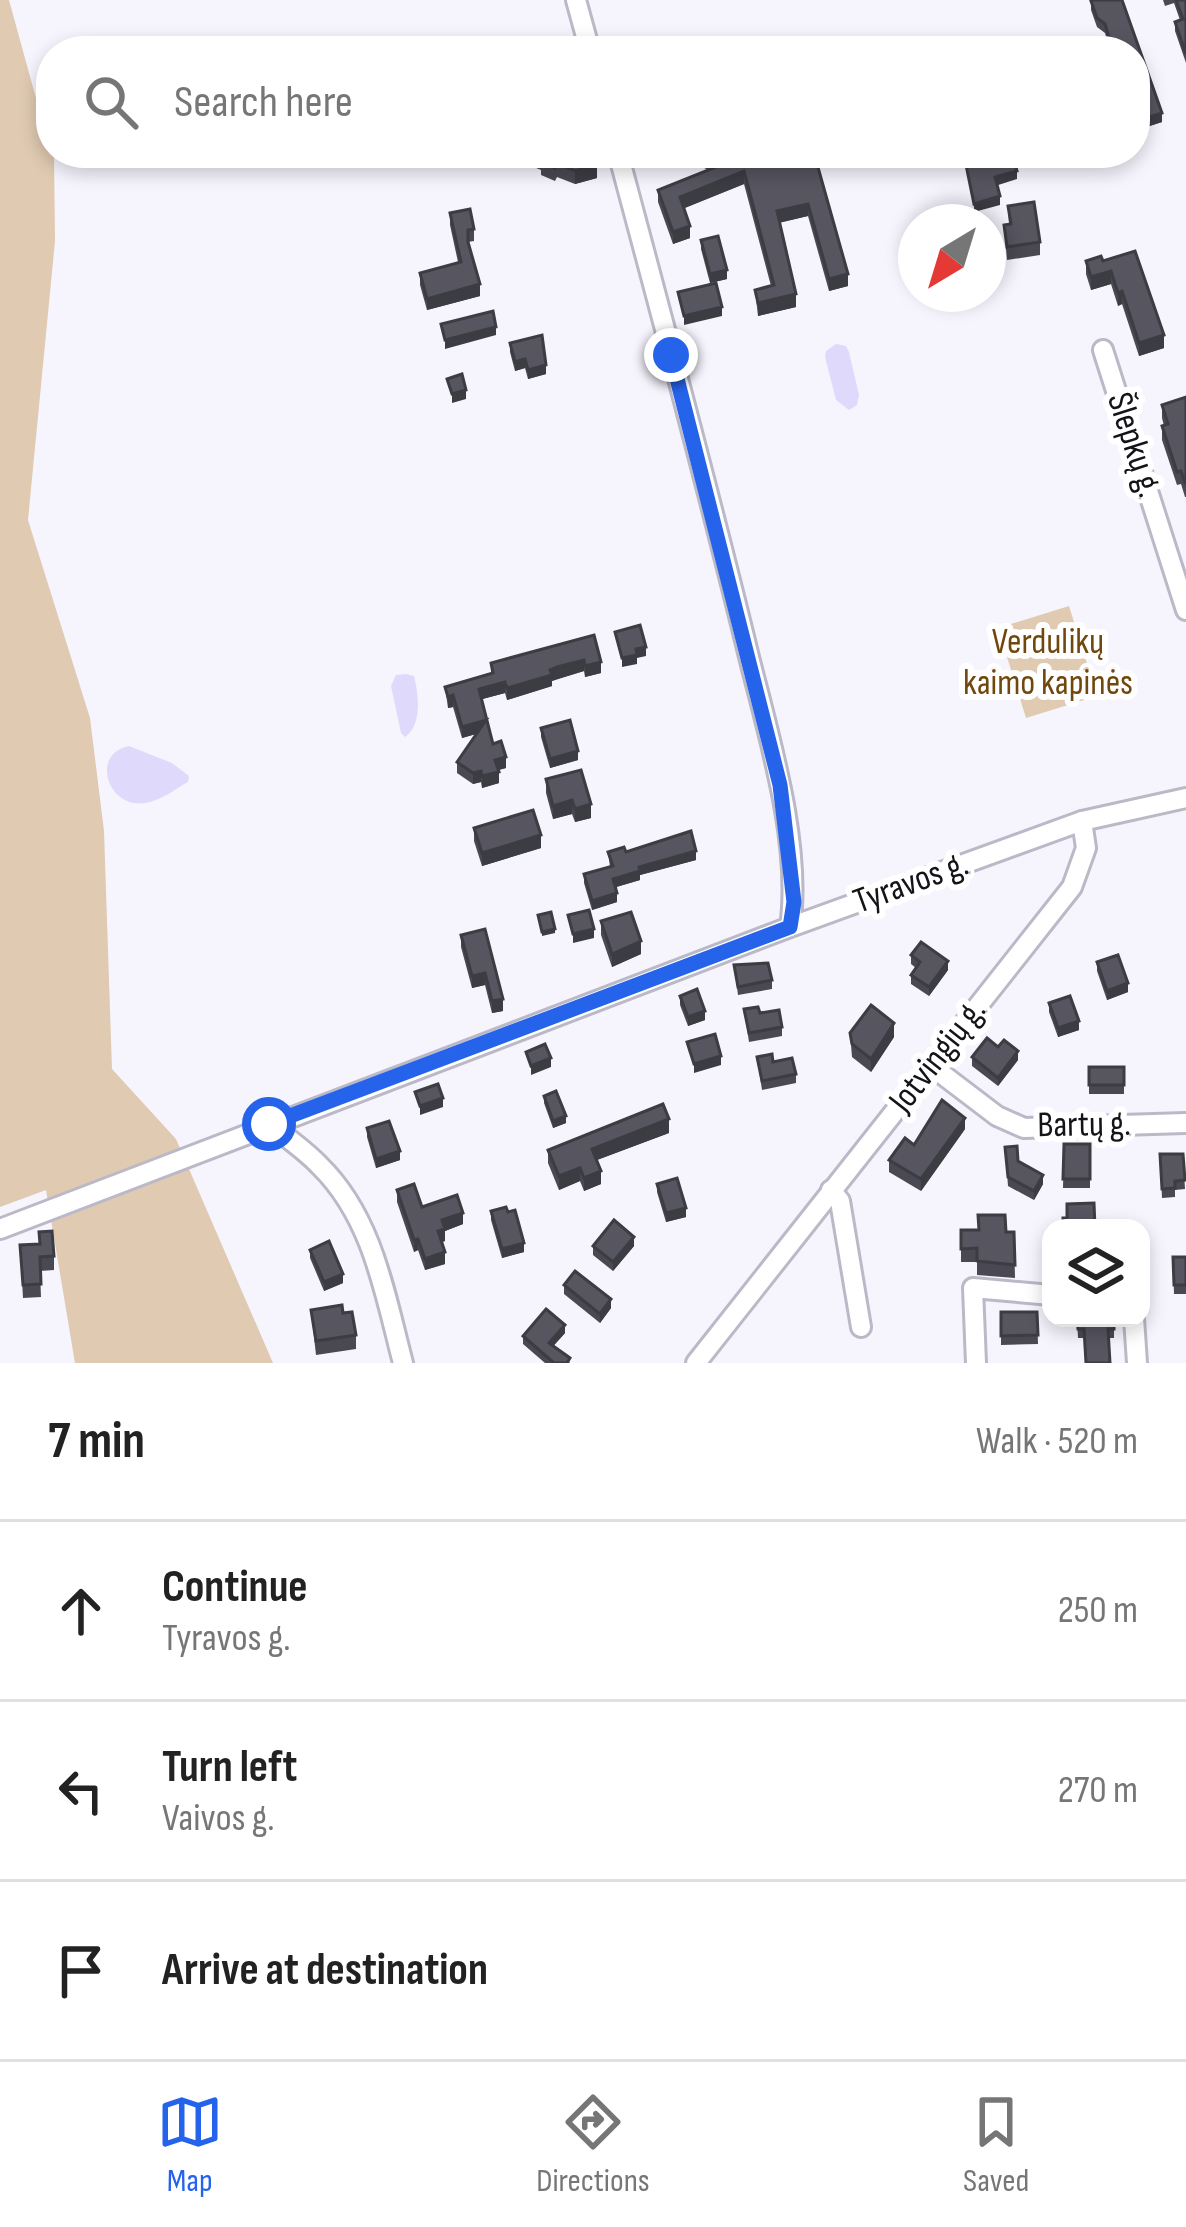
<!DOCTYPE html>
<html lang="en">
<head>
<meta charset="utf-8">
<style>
  body { margin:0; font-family:"Sofia Sans Condensed",sans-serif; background:#f2f2f2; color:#222 }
  .controls { position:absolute; right:36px; bottom:36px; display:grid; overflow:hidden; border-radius:24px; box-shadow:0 6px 18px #0003 }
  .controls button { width:108px; height:108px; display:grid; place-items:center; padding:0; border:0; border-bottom:3px solid #e0e0e0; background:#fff; color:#222; font:60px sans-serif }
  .compass { position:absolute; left:898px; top:204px; width:108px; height:108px; border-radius:50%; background:#fff; box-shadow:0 6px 18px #0003; rotate:218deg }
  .stop { position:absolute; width:36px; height:36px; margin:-27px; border:9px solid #2563eb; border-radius:50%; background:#fff }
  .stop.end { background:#2563eb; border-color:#fff; box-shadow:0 3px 12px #0008 }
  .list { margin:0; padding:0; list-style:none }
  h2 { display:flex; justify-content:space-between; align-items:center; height:156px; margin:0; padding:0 48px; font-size:51px }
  h2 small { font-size:39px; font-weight:400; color:#767676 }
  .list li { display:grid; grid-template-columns:78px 1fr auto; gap:36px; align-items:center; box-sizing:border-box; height:180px; padding:0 48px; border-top:3px solid #e0e0e0 }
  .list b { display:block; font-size:45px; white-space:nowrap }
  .list p { margin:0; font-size:39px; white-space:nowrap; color:#767676 }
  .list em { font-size:39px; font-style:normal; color:#767676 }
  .icon { flex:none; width:66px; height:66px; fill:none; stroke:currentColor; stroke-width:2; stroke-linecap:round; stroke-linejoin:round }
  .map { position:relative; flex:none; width:1186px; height:1363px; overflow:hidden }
  .search { position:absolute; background:#fff; box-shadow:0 6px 18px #0003; left:36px; right:36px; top:36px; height:132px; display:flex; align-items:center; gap:30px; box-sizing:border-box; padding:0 42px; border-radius:48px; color:#767676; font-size:45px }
  .sheet { height:696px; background:#fff }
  nav { display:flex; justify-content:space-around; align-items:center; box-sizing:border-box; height:168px; border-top:3px solid #e0e0e0; background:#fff; font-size:33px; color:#767676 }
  nav a { display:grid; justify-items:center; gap:6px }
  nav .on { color:#2563eb }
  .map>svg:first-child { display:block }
  .green { fill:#e0cab2 }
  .water { fill:#dfdafc }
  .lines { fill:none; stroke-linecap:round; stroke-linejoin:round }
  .minor-casing { stroke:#bbb9c7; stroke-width:24 }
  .minor { stroke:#fff; stroke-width:18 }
  .wall { fill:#4a4953 }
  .shaded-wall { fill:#3c3c43 }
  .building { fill:#565560; stroke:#3c3c43; stroke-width:3 }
  .route { stroke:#2563eb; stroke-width:15 }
  .labels { text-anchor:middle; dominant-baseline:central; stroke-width:12; stroke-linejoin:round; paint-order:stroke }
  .street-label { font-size:36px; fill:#131318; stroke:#fff }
  .park-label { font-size:36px; fill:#70480e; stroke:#fff }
</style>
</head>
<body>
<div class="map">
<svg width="1186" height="1363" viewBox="0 0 1186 1363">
  <rect width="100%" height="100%" fill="#f6f5fe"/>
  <!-- green -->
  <g class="green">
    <polygon points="0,0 9,0 51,153 54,153 55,241 28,520 90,718 104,831 112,1069 176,1139 273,1363 75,1363 46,1190 0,1207"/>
    <polygon points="1069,606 1097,696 1026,718 998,628"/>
  </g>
  <!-- water -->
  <g class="water">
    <polygon points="836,344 846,346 849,352 859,395 857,405 849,410 836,400 825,357 826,351"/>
    <path d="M 406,674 L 414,676 C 419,696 422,725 405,737 L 401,733 L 391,686 L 396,675 Z"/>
    <path d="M 129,746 L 172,763 L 189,776 L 188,782 C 175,789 161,801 145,803 C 109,810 89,754 129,746 Z"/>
  </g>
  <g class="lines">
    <!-- minor casing -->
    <g class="minor-casing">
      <g id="minor">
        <polyline points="576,0 590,51"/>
        <path d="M 618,153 C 663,321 708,488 749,657 C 769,737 802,845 790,927"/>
        <polyline points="1103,350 1186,610"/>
        <polyline points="930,1065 997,1116 1024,1128 1186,1123"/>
        <path d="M 269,1124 C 286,1137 305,1150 320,1166 C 373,1218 385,1295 403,1363"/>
        <polyline points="831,1190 840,1201 861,1327"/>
        <polyline points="0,1229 790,927 1082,821 1186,798"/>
        <polyline points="1134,1318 1137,1363"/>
        <polyline points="696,1363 1072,887 1086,848 1082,821"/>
        <polyline points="976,1363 973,1288 1051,1295"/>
      </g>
    </g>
    <!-- minor -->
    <use href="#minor" class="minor"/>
  </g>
  <!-- wall -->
  <g class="wall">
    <polygon points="1091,0 1122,0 1162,122 1137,130 1135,122 1135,51 1110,51 1105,33 1097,27 1091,10"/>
    <polygon points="1163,0 1186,0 1186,63 1175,31 1175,22 1180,20 1174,3 1165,6"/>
    <polygon points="510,153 594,153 597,178 575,184 557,177 555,181 541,175 541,170 510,157"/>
    <polygon points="689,153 713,153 709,170 740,158 740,153 758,160 787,153 848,286 829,291 808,216 779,223 796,307 758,316 755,290 771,286 744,184 684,208 690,238 673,244 658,202 658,190 709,170 689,162"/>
    <polygon points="1008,206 1040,242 1040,255 1007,260 1004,225 1009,225"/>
    <polygon points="450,213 474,229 474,241 468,242 480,296 427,310 420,285 420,273 458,262 450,225"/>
    <polygon points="701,240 727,279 710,283 701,249"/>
    <polygon points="1086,261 1103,261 1164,348 1139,356 1122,304 1118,306 1111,284 1091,290 1086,274"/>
    <polygon points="510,343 546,374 528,379 525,368 515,371 510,352"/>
    <polygon points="1186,397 1186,497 1185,497 1181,484 1177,485 1162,440 1162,426 1164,426 1162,418 1162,405"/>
    <polygon points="594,635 601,673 585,677 584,671 557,679 552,681 552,686 507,700 505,693 482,699 493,744 506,768 498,770 499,783 482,788 481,782 473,784 457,773 457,762 476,734 462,738 453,707 448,708 445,687 491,674 491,663"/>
    <polygon points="541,728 578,760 550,768 541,737"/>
    <polygon points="546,779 591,818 575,822 572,814 553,819 546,793"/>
    <polygon points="474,828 541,848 482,866 474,841"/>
    <polygon points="608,852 626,852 696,860 640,875 640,880 616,887 617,902 592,910 584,883 584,874 610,867"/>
    <polygon points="601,921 641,954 612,967 601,935"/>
    <polygon points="485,929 503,1011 492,1013 485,985 472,988 461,947 461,935"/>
    <polygon points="911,955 948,970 929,996 911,984 911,975 916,968 911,964"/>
    <polygon points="1097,962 1128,992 1107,1000 1097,971"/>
    <polygon points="734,965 772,980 772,989 738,995"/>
    <polygon points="680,996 705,1020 688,1026 680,1005"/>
    <polygon points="1049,1003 1079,1030 1058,1037 1049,1012"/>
    <polygon points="744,1009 760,1013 782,1027 782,1036 749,1042"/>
    <polygon points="850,1033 894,1037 871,1072 852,1057"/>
    <polygon points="998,1047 1018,1060 998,1086 972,1066 972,1057"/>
    <polygon points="757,1057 773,1062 796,1074 796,1083 762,1090"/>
    <rect x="1089" y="1067" width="35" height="27"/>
    <polygon points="544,1096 566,1123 553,1128 544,1103"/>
    <polygon points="367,1128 400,1160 376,1168 367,1137"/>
    <polygon points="965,1129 921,1191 889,1172 889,1160 914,1145"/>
    <polygon points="669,1133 596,1160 601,1184 584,1191 580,1181 559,1190 548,1163 548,1150"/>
    <polygon points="1064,1144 1090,1144 1090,1188 1063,1188"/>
    <polygon points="1005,1147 1043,1184 1034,1200 1008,1186"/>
    <polygon points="1160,1154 1183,1154 1185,1189 1175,1190 1175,1197 1162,1198"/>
    <polygon points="657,1184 686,1217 666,1222 657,1192"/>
    <polygon points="397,1190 422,1207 463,1224 445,1231 445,1241 442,1242 445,1264 425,1270 418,1250 414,1252 397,1202"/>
    <polygon points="491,1211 508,1212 524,1252 502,1258 491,1220"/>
    <polygon points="961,1230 1014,1232 1015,1278 977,1275 977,1262 961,1262"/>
    <polygon points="39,1232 54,1256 54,1270 40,1271 41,1297 23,1298 20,1245 39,1244"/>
    <polygon points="593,1246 634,1246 613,1271 593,1255"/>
    <polygon points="310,1250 343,1283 324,1291 310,1258"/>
    <polygon points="1173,1257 1186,1257 1186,1294 1174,1294"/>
    <polygon points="564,1285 611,1308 600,1323 564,1294"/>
    <polygon points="311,1310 343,1313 356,1335 356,1349 316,1355"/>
    <polygon points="1001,1312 1037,1312 1038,1344 1001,1345"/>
    <polygon points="1077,1318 1114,1318 1114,1338 1078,1338"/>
    <polygon points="565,1333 553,1346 570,1363 545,1363 523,1344 523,1336"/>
  </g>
  <!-- shaded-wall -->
  <g class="shaded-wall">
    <polygon points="1162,113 1162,122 1137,130 1137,121"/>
    <polygon points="597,165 597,178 575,184 575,171"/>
    <polygon points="744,171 744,184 680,210 680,197"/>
    <polygon points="1017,171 1017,179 995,186 995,177"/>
    <polygon points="1000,196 1000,205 974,212 974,204"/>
    <polygon points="808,204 808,216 777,223 777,211"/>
    <polygon points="690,226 690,238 673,244 673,232"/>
    <polygon points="727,270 727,279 710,283 710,274"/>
    <polygon points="1111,271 1111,284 1091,290 1091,277"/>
    <polygon points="848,274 848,286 829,291 829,279"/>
    <polygon points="480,284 480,296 427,310 427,299"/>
    <polygon points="1122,291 1122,304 1118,306 1118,293"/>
    <polygon points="796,294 796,307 758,316 758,303"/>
    <polygon points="722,307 722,316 684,325 684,316"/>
    <polygon points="496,327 496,335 445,349 445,340"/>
    <polygon points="1164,335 1164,348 1139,356 1139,343"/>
    <polygon points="525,359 525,368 515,371 515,362"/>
    <polygon points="546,365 546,374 528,379 528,370"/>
    <polygon points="466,390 466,399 452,403 452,394"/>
    <polygon points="646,647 646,656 637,658 637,664 622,667 622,658 636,649"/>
    <polygon points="584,660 584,671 552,681 552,686 507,700 507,688 550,670"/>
    <polygon points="601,662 601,673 585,677 585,666"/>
    <polygon points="505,682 505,693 479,700 479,689"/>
    <polygon points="453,695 453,707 448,708 448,697"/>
    <polygon points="486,720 486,731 462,738 462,727"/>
    <polygon points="578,751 578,760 550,768 550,759"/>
    <polygon points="506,757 506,768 495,771 495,760"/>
    <polygon points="481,771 481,782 473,784 473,773"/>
    <polygon points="499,772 499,783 482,788 482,776"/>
    <polygon points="572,800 572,814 553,819 553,806"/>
    <polygon points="591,804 591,818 575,822 575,809"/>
    <polygon points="541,835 541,848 482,866 482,853"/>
    <polygon points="696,851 696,860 640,875 640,880 613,888 613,879 639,867"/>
    <polygon points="617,893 617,902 592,910 592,901"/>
    <polygon points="555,929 555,933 542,936 542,932"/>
    <polygon points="594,929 594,938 573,943 573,934"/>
    <polygon points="641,941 641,954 612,967 612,954"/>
    <polygon points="948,961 948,970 929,996 929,987"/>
    <polygon points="485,973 485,985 472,988 472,976"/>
    <polygon points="1128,983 1128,992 1107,1000 1107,991"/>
    <polygon points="503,999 503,1011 492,1013 492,1001"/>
    <polygon points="705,1011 705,1020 688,1026 688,1017"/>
    <polygon points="1079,1021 1079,1030 1058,1037 1058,1028"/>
    <polygon points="894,1023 894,1037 871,1072 871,1059"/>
    <polygon points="1018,1051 1018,1060 998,1086 998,1078"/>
    <polygon points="721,1056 721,1065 694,1073 694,1064"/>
    <polygon points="551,1058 551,1067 531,1075 531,1066"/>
    <polygon points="443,1098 443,1107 420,1115 420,1106"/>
    <polygon points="566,1116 566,1123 553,1128 553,1121"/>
    <polygon points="965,1118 965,1129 921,1191 921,1179"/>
    <polygon points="669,1119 669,1133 592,1162 592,1149"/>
    <polygon points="400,1151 400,1160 376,1168 376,1159"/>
    <polygon points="580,1168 580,1181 559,1190 559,1176"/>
    <polygon points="601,1171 601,1184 584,1191 584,1178"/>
    <polygon points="1043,1175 1043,1184 1034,1200 1034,1191"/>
    <polygon points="686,1208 686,1217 666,1222 666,1213"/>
    <polygon points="463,1213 463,1224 445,1231 445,1241 438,1243 438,1231 442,1220"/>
    <polygon points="634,1237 634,1246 613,1271 613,1262"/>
    <polygon points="418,1239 418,1250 414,1252 414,1240"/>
    <polygon points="524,1243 524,1252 502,1258 502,1249"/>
    <polygon points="445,1252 445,1264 425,1270 425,1259"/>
    <polygon points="343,1274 343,1283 324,1291 324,1282"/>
    <polygon points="611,1299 611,1308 600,1323 600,1314"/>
    <polygon points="565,1325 565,1333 549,1351 549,1343"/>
  </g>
  <!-- building -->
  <g class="building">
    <polygon points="1094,0 1122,0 1162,113 1137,121 1135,113 1135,51 1113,51 1105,24 1097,18 1091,1"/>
    <polygon points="1176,0 1186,0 1186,54 1175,22 1183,19"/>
    <polygon points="532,153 594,153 597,165 575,171 557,163 555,168 541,162 543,158"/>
    <polygon points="689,153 711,153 709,161"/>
    <polygon points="740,153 757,153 758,160 787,153 814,153 848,274 829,279 808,204 777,211 796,294 758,303 755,290 774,285 744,171 680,197 690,226 673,232 658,190 741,157"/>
    <polygon points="989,153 1012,153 1017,171 995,177 1000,196 974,204 965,160"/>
    <polygon points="1034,202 1040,242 1007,247 1004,225 1011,224 1008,206"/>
    <polygon points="470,209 474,229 468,230 468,242 480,284 427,299 420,273 461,262 450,213"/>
    <polygon points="718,236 727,270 710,274 701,240"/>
    <polygon points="1135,251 1164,335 1139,343 1122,291 1118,293 1111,271 1091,277 1086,261 1101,256 1103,261"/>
    <polygon points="716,283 722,307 684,316 678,292"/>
    <polygon points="493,311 496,327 445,340 441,324"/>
    <polygon points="542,335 546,365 528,370 525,359 515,362 510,343"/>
    <polygon points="462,374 466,390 452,394 447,379"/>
    <polygon points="1186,397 1186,483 1185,483 1181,471 1177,472 1162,426 1168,424 1162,405"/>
    <polygon points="640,625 646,647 636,649 637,655 622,658 615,632"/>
    <polygon points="594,635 601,662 585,666 584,660 557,667 550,670 552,675 507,688 505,682 479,689 493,744 501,741 506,757 495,760 499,772 482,776 481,771 473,773 457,762 486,720 462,727 453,695 448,697 445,687 493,673 491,663"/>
    <polygon points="570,720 578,751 550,759 541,728"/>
    <polygon points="581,770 591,804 575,809 572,800 553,806 546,779"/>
    <polygon points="533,810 541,835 482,853 474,828"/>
    <polygon points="691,831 696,851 639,867 640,871 613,879 617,893 592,901 584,874 613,866 608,852 624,847 626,852"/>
    <polygon points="589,910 594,929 573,934 568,915"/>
    <polygon points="551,912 555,929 542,932 538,915"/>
    <polygon points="631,912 641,941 612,954 601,921"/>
    <polygon points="485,929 503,999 492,1001 485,973 472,976 461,935"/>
    <polygon points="921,942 948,961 929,987 911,975 920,962 911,955"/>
    <polygon points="1118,955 1128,983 1107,991 1097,962"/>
    <polygon points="768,963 772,980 738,987 734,965"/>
    <polygon points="697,989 705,1011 688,1017 680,996"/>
    <polygon points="1070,996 1079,1021 1058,1028 1049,1003"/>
    <polygon points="871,1005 894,1023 871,1059 852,1044 850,1033"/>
    <polygon points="758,1007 760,1013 779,1010 782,1027 749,1033 744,1009"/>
    <polygon points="715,1034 721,1056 694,1064 687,1042"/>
    <polygon points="987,1038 998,1047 1004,1040 1018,1051 998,1078 972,1057"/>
    <polygon points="545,1044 551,1058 531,1066 526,1052"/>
    <polygon points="772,1054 773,1062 792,1058 796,1074 762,1081 757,1057"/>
    <rect x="1089" y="1067" width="35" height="18"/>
    <polygon points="438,1084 443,1098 420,1106 415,1092"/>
    <polygon points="556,1091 566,1116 553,1121 544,1096"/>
    <polygon points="942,1100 965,1118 921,1179 889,1160 905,1138 914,1145"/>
    <polygon points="663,1104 669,1119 592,1149 601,1171 584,1178 580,1168 559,1176 548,1150"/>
    <polygon points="389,1121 400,1151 376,1159 367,1128"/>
    <polygon points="1064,1144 1090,1144 1090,1179 1063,1179"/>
    <polygon points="1017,1146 1018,1161 1043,1175 1034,1191 1008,1177 1005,1147"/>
    <polygon points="1160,1154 1183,1154 1185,1180 1175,1181 1175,1188 1162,1189"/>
    <polygon points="677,1178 686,1208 666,1213 657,1184"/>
    <polygon points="414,1184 422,1207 457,1195 463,1213 442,1220 445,1229 438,1231 445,1252 425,1259 418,1239 414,1240 397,1190"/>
    <polygon points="1094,1203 1095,1228 1063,1228 1063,1218 1067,1218 1067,1204"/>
    <polygon points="506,1207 508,1212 515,1210 524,1243 502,1249 491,1211"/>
    <polygon points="978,1215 1005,1215 1006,1232 1014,1232 1015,1265 977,1261 977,1248 961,1249 961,1230 979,1230"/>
    <polygon points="614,1220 634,1237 613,1262 593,1246"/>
    <polygon points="52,1231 54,1256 40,1257 41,1284 23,1285 20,1245 40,1244 39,1232"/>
    <polygon points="329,1241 343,1274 324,1282 310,1250"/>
    <polygon points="1173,1257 1186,1257 1186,1285 1174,1285"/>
    <polygon points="575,1271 611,1299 600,1314 564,1285"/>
    <polygon points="342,1305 343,1313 352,1312 356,1335 316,1341 311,1310"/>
    <polygon points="546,1309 565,1325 549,1343 570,1358 567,1363 554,1363 523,1336"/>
    <polygon points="1001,1312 1037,1312 1038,1335 1001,1336"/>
    <polygon points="1077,1318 1114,1318 1114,1329 1108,1329 1110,1363 1086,1363 1084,1329 1078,1329"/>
  </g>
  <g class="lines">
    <!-- route -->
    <polyline class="route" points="269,1124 790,927 794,902 780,785 671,355"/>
  </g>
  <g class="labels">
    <!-- street labels -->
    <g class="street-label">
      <text transform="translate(1134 445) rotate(72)">Šlepkų g.</text>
      <text transform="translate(911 883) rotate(-20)">Tyravos g.</text>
      <text transform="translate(938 1056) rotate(-52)">Jotvingių g.</text>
      <text transform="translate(1084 1125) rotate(-1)">Bartų g.</text>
    </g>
    <!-- park labels -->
    <g class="park-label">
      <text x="1048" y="642">Verdulikų<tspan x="1048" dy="41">kaimo kapinės</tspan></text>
    </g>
  </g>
</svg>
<div class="controls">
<button><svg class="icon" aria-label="layers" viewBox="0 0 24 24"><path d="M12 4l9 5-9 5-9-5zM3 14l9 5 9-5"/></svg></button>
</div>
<svg class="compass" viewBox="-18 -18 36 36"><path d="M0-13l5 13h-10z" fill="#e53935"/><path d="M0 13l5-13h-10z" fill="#767676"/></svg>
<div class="stop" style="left:269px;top:1124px"></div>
<div class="stop end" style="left:671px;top:355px"></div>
<div class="search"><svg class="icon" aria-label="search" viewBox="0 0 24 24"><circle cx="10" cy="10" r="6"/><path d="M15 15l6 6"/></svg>Search here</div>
</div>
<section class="sheet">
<h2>7 min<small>Walk · 520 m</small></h2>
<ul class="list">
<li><svg class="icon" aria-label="ahead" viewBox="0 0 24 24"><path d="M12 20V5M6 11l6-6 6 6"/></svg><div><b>Continue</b><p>Tyravos g.</p></div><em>250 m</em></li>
<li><svg class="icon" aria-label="left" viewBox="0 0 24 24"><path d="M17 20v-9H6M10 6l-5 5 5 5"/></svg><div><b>Turn left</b><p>Vaivos g.</p></div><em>270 m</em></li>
<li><svg class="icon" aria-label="arrive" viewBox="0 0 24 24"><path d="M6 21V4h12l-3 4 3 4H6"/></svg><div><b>Arrive at destination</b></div></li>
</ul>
</section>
<nav>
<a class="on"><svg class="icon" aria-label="map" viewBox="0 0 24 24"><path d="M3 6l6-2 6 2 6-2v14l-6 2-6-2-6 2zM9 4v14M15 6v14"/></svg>Map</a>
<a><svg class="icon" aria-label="directions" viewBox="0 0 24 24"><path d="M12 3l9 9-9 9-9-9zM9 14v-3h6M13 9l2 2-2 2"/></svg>Directions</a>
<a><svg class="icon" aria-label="saved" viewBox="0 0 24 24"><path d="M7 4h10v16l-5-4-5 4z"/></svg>Saved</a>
</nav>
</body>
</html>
